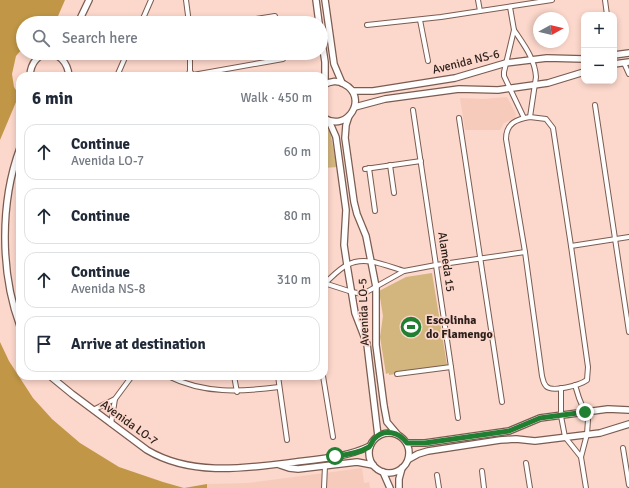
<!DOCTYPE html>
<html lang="en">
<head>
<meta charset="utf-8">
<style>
  body { margin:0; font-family:Signika,sans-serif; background:#f2f2f3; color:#1f2937 }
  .controls { position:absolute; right:12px; top:12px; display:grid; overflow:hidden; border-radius:8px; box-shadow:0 2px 6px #0003 }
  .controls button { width:36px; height:36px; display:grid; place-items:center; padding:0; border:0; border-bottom:1px solid #e0e1e3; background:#fff; color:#1f2937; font:20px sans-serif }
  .compass { position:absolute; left:533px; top:12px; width:36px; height:36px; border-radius:50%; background:#fff; box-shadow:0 2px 6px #0003; rotate:82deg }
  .stop { position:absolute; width:12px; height:12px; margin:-9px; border:3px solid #207f30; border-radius:50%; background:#fff }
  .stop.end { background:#207f30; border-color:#fff; box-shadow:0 1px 4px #0008 }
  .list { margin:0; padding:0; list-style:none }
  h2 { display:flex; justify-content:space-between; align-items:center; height:52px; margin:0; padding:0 16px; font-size:17px }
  h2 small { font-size:13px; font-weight:400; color:#747a83 }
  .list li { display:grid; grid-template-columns:26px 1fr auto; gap:12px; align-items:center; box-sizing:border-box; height:56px; margin:0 8px 8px; padding:0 8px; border:1px solid #e0e1e3; border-radius:12px }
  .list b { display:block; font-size:15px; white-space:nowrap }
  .list p { margin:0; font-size:13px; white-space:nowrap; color:#747a83 }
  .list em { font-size:13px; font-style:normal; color:#747a83 }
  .icon { flex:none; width:22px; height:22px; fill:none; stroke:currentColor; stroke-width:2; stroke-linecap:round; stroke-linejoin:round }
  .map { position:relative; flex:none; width:629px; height:488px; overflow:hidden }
  .search { position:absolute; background:#fff; box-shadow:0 2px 6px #0003; left:16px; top:16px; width:312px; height:44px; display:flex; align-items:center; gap:10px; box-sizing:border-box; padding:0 14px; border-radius:22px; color:#747a83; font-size:15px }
  .panel { position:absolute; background:#fff; box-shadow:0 2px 6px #0003; left:16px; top:72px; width:312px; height:308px; border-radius:12px }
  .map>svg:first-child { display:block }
  .built { fill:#f7cbbc }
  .green { fill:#d3b57e }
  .forest { fill:#c19747 }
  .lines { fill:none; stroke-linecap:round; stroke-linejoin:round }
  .street-casing { stroke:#7b5c51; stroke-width:6 }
  .secondary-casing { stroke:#7b5c51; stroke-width:8 }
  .street { stroke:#fff; stroke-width:4 }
  .secondary { stroke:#fff; stroke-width:5.5 }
  .route { stroke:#207f30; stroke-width:5 }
  .labels { text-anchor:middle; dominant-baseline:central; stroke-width:3.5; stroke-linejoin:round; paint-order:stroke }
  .street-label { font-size:12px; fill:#2c1f1b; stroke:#fcd7cb }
  .poi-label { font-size:12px; font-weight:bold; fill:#2c1f1b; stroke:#fcd7cb; text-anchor:start }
</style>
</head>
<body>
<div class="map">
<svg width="629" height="488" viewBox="0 0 629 488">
  <rect width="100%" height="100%" fill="#fcd7cb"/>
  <!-- built -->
  <g class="built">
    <polygon points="507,97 516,114 515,118 504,123 500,130 465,130 460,98 483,99"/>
    <polygon points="362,468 364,483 369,482 370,488 207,488 207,484 248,483"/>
  </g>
  <!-- green -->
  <g class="green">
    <polygon points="324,126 330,131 337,167 324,168"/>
    <polygon points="432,273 447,365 414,370 414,371 389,375 389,373 386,374 380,337 383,316 379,291 406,277"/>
  </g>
  <!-- forest -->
  <g class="forest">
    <polygon points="0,0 65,0 55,23 23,23 23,48 16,56 12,74 14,87 19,95 0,140"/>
    <polygon points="0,342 9,361 33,398 52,419 80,443 119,467 163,482 184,488 207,484 207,488 0,488"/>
  </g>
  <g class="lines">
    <!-- street casing -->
    <g class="street-casing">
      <g id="street">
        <polyline points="186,0 189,23"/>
        <polyline points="478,0 480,11"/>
        <polyline points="605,0 607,15"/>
        <polyline points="510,7 514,30 504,72 504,76 524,118"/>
        <polyline points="420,20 428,61"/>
        <polyline points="141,23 151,0"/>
        <polyline points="229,23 275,16"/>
        <polyline points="367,25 441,17 552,0"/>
        <path d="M 514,30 C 524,45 535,59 536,77 L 530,117"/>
        <polyline points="190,53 190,71 193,76"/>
        <polyline points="624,63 629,74"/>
        <polyline points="193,75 283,59"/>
        <polyline points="117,76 127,53"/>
        <polyline points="188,76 190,71"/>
        <polyline points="595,105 629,332"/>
        <polyline points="413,110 451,367 458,418"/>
        <path d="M 530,117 L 546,119 L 553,128 L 571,246 L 588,367 L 587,380 C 580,385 552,393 546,386 C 543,383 543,379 542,376 L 525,252 L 506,139 C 506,123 517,119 530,117 Z"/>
        <polyline points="459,118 502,402"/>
        <polyline points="390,165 394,193"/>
        <polyline points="369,168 375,211"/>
        <polyline points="365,169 421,161"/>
        <polyline points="571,246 629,237"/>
        <polyline points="324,283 352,292 363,294 404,271 436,265 525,252"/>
        <path d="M 325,283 C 332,277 339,269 347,265 C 365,255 387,266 404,271"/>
        <polyline points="397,374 451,367"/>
        <path d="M 168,376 C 204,394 240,392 279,387"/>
        <polyline points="234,376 237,392"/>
        <polyline points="278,376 287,440"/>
        <polyline points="323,376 333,437"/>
        <polyline points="575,385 579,398 588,420 587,434 581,457 586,488"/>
        <polyline points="561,388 561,416 565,437 581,457"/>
        <polyline points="93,410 115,399 132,376"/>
        <polyline points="111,424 115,399"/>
        <polyline points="623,448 629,485"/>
        <polyline points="526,463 530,488"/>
        <polyline points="482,471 484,488"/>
        <polyline points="437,475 439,488"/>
        <polyline points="324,488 325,466"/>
      </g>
    </g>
    <!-- secondary casing -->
    <g class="secondary-casing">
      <g id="secondary">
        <polyline points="316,0 319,23"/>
        <polyline points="325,0 334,64 342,83"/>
        <polyline points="78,23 89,0"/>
        <polyline points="321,36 325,62 325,84"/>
        <polyline points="614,55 629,53"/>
        <polyline points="614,64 629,62"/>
        <path d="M 30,76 C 31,47 66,46 69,76"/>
        <path d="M 324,85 C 330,81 338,80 344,84 C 369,97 348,133 324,118"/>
        <polyline points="353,91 373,91 455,78 506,63 547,58 584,59"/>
        <polyline points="355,107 385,99 459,89 498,90 548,83 584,72"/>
        <polyline points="349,116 346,125 345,138 354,202 357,214 366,236 376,287 376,345 384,406 387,422 398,435"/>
        <polyline points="329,121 336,137 346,210 344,245 347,265 355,313 367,344 378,436"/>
        <path d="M 20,148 C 0,202 0,272 20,326"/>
        <path d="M 50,376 L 72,394 L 147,450 C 192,477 247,468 296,462 C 321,459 347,457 370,446"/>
        <circle cx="389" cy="453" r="20"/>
        <polyline points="407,443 425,443 509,431 540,418 608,409 629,410"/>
        <polyline points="409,459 418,454 428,451 500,440 516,439 535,441 600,433 629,424"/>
        <polyline points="280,465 289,468 298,469 357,462 373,465"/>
        <polyline points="383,472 390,488"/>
        <polyline points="399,488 399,479 402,468"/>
      </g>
    </g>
    <!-- street -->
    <use href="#street" class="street"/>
    <!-- secondary -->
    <use href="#secondary" class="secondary"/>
  </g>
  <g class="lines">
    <!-- route -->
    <path class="route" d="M 335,456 C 347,455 359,453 369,447 C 371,445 372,442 374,439 C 384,428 399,432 407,443 L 425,443 L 509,431 L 540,418 L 585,412"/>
  </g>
  <!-- icons -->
  <defs>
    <g id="stadium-disc" transform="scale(1.15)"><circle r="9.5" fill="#207f30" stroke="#fcd7cb"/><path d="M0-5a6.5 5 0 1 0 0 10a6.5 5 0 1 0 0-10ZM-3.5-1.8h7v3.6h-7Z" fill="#fff"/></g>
  </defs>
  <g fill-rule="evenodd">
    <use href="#stadium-disc" x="411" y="327"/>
  </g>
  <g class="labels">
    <!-- street labels -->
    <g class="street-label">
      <text transform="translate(466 62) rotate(-14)">Avenida NS-6</text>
      <text transform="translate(446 262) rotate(82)">Alameda 15</text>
      <text transform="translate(364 312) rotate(-92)">Avenida LO-5</text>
      <text transform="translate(129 423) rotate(36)">Avenida LO-7</text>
    </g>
    <!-- poi labels -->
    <g class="poi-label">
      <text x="426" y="320">Escolinha<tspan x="426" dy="14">do Flamengo</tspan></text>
    </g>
  </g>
</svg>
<div class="controls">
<button>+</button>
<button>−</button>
</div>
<svg class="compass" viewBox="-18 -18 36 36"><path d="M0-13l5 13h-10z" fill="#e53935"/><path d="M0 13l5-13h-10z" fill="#747a83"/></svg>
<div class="stop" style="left:335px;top:456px"></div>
<div class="stop end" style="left:585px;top:412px"></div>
<div class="search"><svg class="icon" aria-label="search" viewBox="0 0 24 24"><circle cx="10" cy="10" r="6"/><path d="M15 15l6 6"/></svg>Search here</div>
<section class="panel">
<h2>6 min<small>Walk · 450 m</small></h2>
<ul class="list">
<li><svg class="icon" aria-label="ahead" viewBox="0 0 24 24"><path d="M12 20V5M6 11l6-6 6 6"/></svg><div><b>Continue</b><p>Avenida LO-7</p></div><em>60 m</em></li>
<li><svg class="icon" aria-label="ahead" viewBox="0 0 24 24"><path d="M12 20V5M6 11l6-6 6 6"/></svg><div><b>Continue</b></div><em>80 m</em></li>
<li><svg class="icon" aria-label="ahead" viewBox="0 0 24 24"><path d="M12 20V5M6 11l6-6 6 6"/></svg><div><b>Continue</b><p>Avenida NS-8</p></div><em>310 m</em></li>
<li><svg class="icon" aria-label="arrive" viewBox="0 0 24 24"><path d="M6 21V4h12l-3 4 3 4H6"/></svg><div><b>Arrive at destination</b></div></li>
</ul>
</section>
</div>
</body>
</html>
